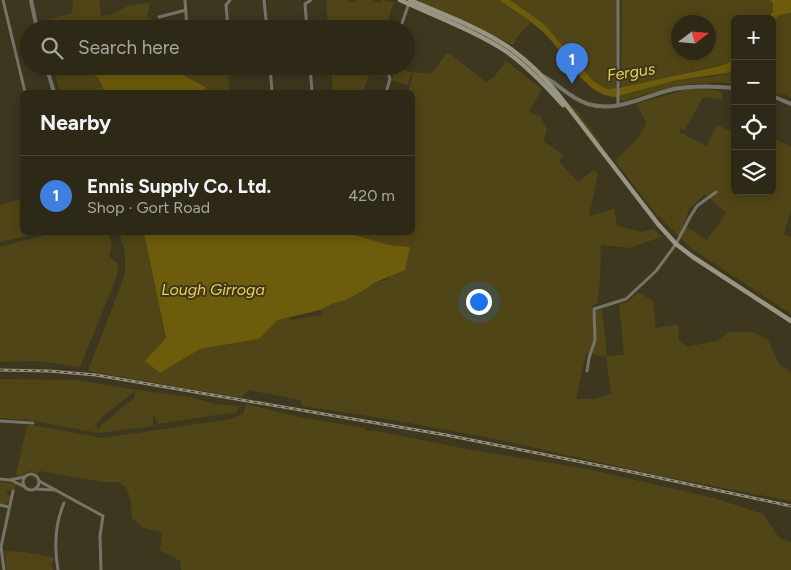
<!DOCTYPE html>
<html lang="en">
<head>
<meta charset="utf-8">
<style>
  body { margin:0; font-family:Figtree,sans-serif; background:#3a3524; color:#f1f3f6 }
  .controls { position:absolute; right:15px; top:15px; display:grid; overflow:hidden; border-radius:8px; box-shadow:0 2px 12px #0003 }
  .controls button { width:45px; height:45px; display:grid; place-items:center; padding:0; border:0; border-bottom:1px solid #494536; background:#2e2917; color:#f1f3f6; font:25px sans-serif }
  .compass { position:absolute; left:671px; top:15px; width:45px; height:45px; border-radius:50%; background:#2e2917; box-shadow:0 2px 12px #0003; rotate:74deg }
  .you { position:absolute; left:478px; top:301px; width:18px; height:18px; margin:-12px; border:4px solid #fff; border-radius:50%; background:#1a73e8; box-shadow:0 0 0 8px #1a73e833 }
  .badge { display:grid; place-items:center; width:32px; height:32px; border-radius:50%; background:#8bbbb9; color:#fff; font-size:16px; font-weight:700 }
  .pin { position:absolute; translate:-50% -41px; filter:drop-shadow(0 1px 2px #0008) }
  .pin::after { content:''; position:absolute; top:26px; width:18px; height:15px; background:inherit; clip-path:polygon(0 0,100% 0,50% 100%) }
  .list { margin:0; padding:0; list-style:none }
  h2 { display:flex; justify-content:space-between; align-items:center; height:65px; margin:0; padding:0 20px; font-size:21px }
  h2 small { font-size:16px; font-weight:400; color:#a7a6a1 }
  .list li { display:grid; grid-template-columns:32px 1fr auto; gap:15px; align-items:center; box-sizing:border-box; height:80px; padding:0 20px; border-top:1px solid #494536 }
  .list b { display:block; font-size:19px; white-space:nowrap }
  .list p { margin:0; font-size:16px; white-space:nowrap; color:#a7a6a1 }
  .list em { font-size:16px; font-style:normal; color:#a7a6a1 }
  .icon { flex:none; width:28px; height:28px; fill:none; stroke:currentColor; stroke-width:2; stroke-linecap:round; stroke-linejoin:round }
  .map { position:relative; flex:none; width:791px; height:570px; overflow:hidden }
  .search { position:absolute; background:#2e2917; box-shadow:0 2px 12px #0003; left:20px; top:20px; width:395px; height:55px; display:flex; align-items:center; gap:12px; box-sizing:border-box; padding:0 18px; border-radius:28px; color:#a7a6a1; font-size:19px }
  .panel { position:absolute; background:#2e2917; box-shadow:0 2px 12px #0003; left:20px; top:90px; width:395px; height:145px; border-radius:8px }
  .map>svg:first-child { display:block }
  .green { fill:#504516; fill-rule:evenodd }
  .water { fill:#6d5c0b }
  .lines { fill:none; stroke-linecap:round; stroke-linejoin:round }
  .minor { stroke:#767368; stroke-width:3 }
  .tertiary { stroke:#767368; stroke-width:4 }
  .secondary { stroke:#999583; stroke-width:4.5 }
  .rail-casing { stroke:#95907e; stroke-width:3 }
  .rail { stroke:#3d371f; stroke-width:1; stroke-dasharray:4; stroke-linecap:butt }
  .labels { text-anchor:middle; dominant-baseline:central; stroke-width:4; stroke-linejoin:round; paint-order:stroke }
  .water-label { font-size:16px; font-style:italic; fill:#eed050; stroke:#3d371f }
</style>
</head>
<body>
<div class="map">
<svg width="791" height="570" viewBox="0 0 791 570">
  <rect width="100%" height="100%" fill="#3d371f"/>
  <!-- green -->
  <g class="green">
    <polygon points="73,0 99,0 101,16 111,15 130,5 150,3 147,18 151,17 151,29 44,29 43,21 72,13"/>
    <polygon points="326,0 347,0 354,3 356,0 372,0 379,3 382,0 394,2 385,29 328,29"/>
    <polygon points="416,0 499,0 531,22 518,36 513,45"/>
    <polygon points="510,0 617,0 616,88 606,89 593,81 544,24"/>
    <path d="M 622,0 L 769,0 L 773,2 L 773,11 L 767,19 L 735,19 L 735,58 L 728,63 L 621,88 ZM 678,22 L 708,22 L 708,52 L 678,52 Z"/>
    <path d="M 791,13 L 791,97 C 784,94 779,94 772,92 L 772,24 L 779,15 Z"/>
    <path d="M 449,53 L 486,82 L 494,77 L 506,61 L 542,89 L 529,112 L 541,117 L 547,130 L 543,141 L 563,155 L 559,162 L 578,182 L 594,170 L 598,174 L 589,216 L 614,209 L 617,226 L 642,232 L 654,229 L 661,237 L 629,248 L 601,245 L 600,282 L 597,304 L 592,306 L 592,315 L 596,311 L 602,309 L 607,356 L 624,355 L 619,304 L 628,302 L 638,292 L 653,301 L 656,328 L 678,324 L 679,340 L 687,347 L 720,340 L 728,332 L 753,332 L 768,340 L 779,364 L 791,373 L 791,501 L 656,475 L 496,439 L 381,418 L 302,406 L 301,400 L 248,390 L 241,398 L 88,371 L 125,274 L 125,251 L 119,233 L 144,233 L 166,338 L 160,373 L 200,349 L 259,339 L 278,320 L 288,318 L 290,320 L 324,315 L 320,310 L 334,303 L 344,301 L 366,289 L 374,283 L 388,279 L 410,247 L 390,245 L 347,233 L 412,232 L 412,92 L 408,92 L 414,72 L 431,74 L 446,54 ZM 586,353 L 606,357 L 611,393 L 595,399 L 576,399 Z"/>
    <path d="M 53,66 C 82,66 92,63 105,92 L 60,92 Z"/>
    <polygon points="165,66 198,66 213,73 228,73 230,92 203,92 206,87"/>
    <polygon points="331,66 372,66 363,92 333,92"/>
    <polygon points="374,66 383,67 387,77 371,72"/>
    <polygon points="389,66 394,66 412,73 407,85 392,81 393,77"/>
    <path d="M 735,68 L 735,84 C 693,79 663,89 624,101 L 620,100 L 619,96 C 639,92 657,84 677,80 C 696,77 719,79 735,68 Z"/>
    <path d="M 704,88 L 722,92 L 722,99 L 703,97 L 685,130 L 681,128 L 679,132 L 707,146 L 717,125 L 735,133 L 735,191 L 772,191 L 772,137 L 791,147 L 791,211 L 784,234 L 791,237 L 791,314 L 692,249 L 657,215 L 615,161 L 636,140 L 647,123 L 636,104 L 688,89 ZM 705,194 L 726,213 L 707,240 L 684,225 L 689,209 Z"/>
    <polygon points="561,96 577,111 601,143 599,145"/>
    <polygon points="22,199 22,232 38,233 0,242 0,205"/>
    <polygon points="49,232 108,233 112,244 109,257 118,264 117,275 113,286 80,367 37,361 0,362 0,247 46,235"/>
    <path d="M 0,379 L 76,380 L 130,389 L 191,397 L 215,404 L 240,406 L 236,412 L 158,424 L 153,413 L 153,426 L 99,433 L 29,420 L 0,418 ZM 136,390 L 134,398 L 99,427 L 98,431 L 96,424 L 101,418 Z"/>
    <polygon points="246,404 299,417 364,428 367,431 377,431 467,449 587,469 714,498 763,514 780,539 791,542 791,570 181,570 180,561 160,550 162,532 144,528 132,518 131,501 126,487 118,482 105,482 40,471 38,473 30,471 20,476 16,474 27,426 32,425 103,438 231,419 243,414"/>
    <polygon points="0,482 16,484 15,489 7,491 7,494 10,497 9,502 4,504 0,503"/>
    <polygon points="4,551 25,552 52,557 55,560 52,562 53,570 7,570"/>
  </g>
  <!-- water -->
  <g class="water">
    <path d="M 499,0 L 510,0 L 544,24 L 593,81 L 606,89 L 616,88 L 617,97 C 584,97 565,52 543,32 C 530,20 514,10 499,0 Z"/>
    <polygon points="769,0 791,0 791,13 779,15 772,24 772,19 767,19 773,11 773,3"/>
    <polygon points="735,58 735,68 727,73 677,80 619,96 619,88 719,66 728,63"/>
    <polygon points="84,66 165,66 206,87 203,92 105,92 98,78"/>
    <polygon points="144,233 347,233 390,245 410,247 405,270 374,283 366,289 344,301 334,303 320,310 278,320 259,339 200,349 160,373 145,361 166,338"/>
  </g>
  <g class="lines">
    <!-- minor -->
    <g class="minor">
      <polyline points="3,0 25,92"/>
      <polyline points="185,0 187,29"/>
      <polyline points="264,0 267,29"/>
      <polyline points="618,0 618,105"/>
      <polyline points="159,17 186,10"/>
      <polyline points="228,29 226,5 230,0"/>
      <polyline points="307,29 305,4 311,0"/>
      <polyline points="400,29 409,3"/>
      <polyline points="204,66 217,70 270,71"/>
      <polyline points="270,66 272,92"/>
      <polyline points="310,66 312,92"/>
      <polyline points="386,92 390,79 386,66"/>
      <polyline points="587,371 589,358 595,340 594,309 626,299 656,271 676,244 690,217 697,206 716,192"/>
      <polyline points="0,421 33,423"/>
      <circle cx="31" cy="482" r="8"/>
      <polyline points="0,479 10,480 24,477"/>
      <polyline points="11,480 23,486"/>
      <polyline points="39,481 103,516 100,536 101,570"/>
      <polyline points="35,489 56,490"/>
      <polyline points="0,505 9,507"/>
      <polyline points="4,570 1,547 13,491"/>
      <path d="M 58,570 C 54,547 55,524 64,503"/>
    </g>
    <!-- tertiary -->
    <g class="tertiary">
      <polyline points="31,0 37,29"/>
      <polyline points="46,66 54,92"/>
      <path d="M 543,76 C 560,85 568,97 588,104 C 618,113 646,95 674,89 C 694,85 714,86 735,88"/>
      <polyline points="772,96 791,104"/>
    </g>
    <!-- secondary -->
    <g class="secondary">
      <path d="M 400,0 C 433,15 477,32 507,52 C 527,66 546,86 563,105"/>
      <path d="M 410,0 C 444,15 481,28 511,49 C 529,62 544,77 558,94 L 658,224 L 676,244 L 693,257 L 791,321"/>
    </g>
    <!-- rail casing -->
    <g class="rail-casing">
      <polyline id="rail" points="0,370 49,371 96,375 446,435 632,472 791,506"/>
    </g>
    <!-- rail -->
    <use href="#rail" class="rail"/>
  </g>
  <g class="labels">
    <!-- water labels -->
    <g class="water-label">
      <text transform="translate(631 72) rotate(-8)">Fergus</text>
      <text x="213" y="289">Lough Girroga</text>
    </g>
  </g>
</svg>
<div class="controls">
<button>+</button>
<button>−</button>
<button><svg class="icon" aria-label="locate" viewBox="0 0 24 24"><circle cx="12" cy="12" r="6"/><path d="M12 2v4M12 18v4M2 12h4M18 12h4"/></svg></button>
<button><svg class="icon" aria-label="layers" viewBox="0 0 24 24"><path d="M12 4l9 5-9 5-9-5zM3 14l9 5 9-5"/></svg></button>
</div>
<svg class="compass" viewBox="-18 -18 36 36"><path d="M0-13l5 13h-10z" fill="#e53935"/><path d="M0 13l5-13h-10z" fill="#a7a6a1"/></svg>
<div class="you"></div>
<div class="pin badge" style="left:572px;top:84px;background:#3f7fe0">1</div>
<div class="search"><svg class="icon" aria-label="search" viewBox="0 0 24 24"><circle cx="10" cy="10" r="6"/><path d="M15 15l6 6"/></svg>Search here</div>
<section class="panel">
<h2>Nearby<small></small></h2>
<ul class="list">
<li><span class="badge" style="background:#3f7fe0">1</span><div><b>Ennis Supply Co. Ltd.</b><p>Shop · Gort Road</p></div><em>420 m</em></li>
</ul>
</section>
</div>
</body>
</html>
